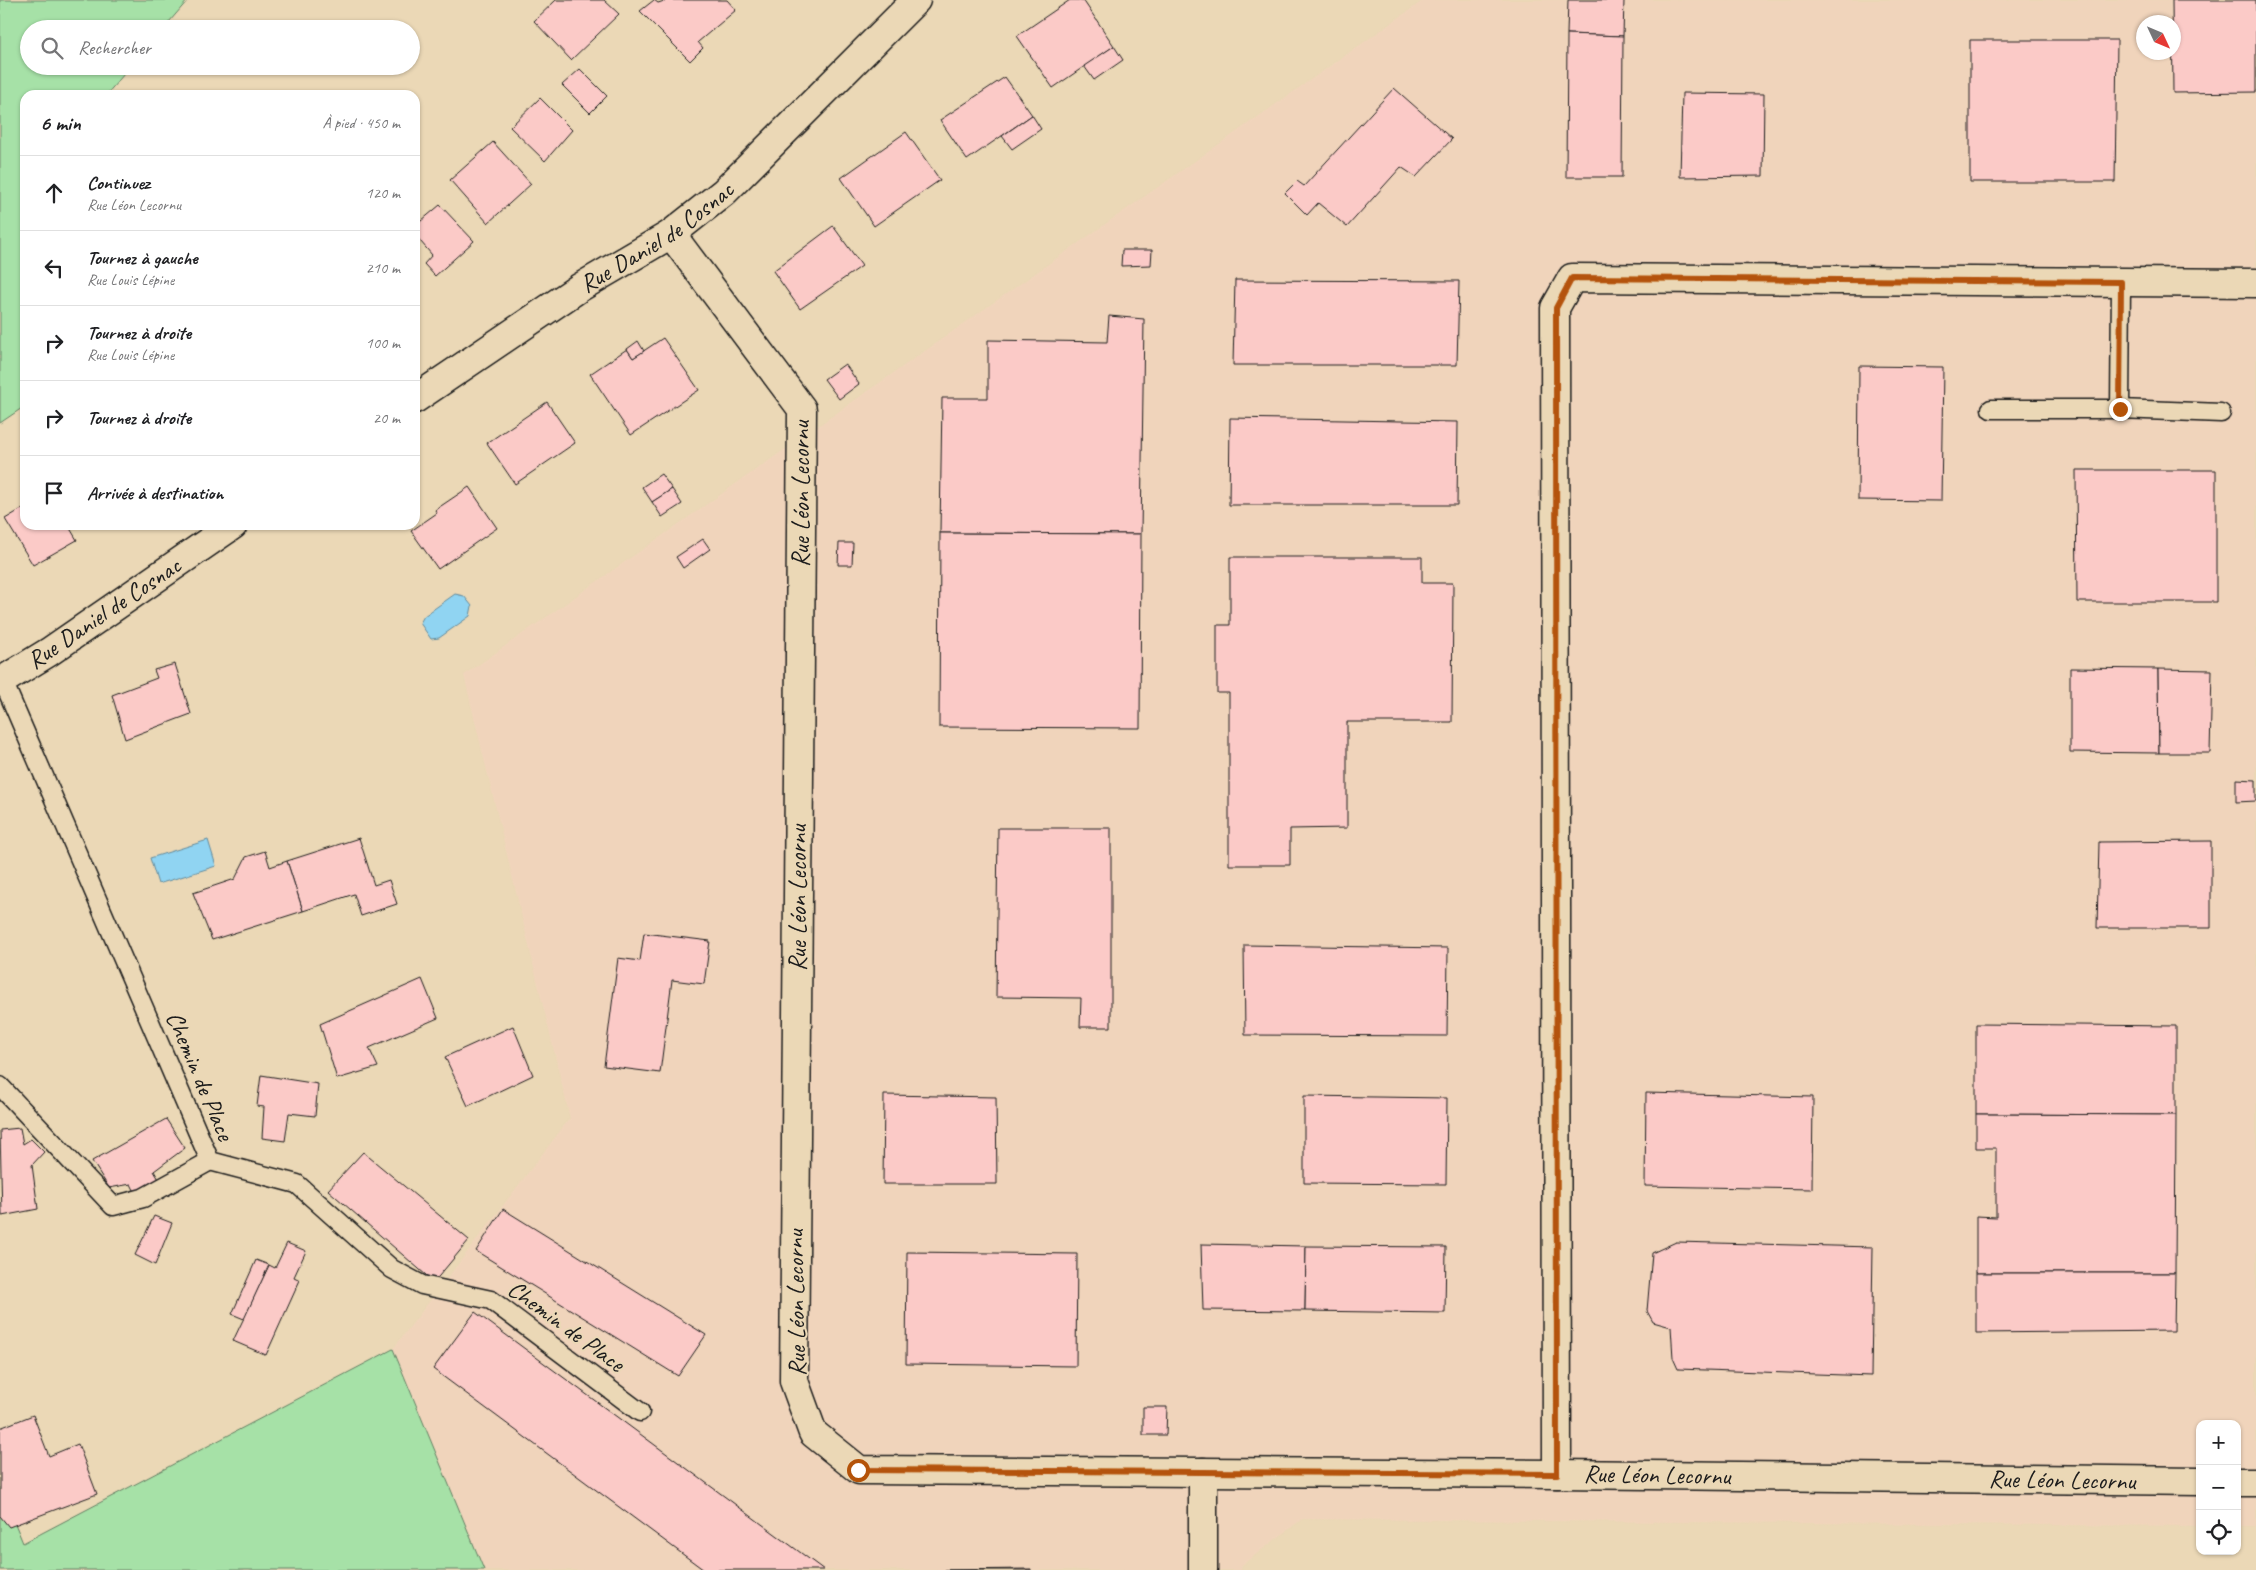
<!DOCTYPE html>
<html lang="fr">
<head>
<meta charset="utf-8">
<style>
  body { margin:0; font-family:Caveat,sans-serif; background:#f2f2f2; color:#202124 }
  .controls { position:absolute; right:15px; bottom:15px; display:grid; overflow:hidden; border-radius:10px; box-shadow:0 1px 4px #0004 }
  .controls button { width:45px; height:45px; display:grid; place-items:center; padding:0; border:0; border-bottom:1px solid #e0e0e0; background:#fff; color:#202124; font:25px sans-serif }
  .compass { position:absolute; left:2136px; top:15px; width:45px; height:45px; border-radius:50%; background:#fff; box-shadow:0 1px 4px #0004; rotate:134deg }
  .stop { position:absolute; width:15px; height:15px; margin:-11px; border:4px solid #b45309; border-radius:50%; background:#fff }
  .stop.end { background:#b45309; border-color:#fff; box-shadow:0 1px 5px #0008 }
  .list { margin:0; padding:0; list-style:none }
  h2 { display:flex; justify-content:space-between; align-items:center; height:65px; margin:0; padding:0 20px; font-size:21px }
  h2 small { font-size:16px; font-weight:400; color:#757577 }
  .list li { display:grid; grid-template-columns:32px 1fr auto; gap:15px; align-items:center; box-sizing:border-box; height:75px; padding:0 20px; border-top:1px solid #e0e0e0 }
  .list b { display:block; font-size:19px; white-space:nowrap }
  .list p { margin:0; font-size:16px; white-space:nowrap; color:#757577 }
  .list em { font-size:16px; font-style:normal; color:#757577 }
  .icon { flex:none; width:28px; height:28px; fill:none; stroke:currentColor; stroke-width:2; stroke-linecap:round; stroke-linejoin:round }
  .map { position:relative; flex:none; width:2256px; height:1570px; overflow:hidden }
  .search { position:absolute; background:#fff; box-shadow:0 1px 4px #0004; left:20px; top:20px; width:400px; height:55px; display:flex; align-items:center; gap:12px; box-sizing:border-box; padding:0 18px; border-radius:28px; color:#757577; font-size:19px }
  .panel { position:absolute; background:#fff; box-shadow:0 1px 4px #0004; left:20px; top:90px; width:400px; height:440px; border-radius:15px }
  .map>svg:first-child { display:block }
  .built { fill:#f0d4bb; fill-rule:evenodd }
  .green { fill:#a6e1a7; stroke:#617e62 }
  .water { fill:#90d4f2; stroke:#628a9c }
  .building { fill:#fbcac7; stroke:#1c1c1c }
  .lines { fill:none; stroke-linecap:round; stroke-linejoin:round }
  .lane-casing { stroke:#1c1c1c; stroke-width:21 }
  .street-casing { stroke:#1c1c1c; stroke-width:31 }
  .secondary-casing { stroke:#1c1c1c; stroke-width:31 }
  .lane { stroke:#ebd8b6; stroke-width:18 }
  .street { stroke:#ebd8b6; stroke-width:28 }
  .secondary { stroke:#ebd8b6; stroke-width:28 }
  .route { stroke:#b45309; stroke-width:6 }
  .labels { text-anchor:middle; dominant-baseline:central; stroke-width:4; stroke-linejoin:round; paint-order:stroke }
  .street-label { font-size:25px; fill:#1c1c1c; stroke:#ebd8b6 }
</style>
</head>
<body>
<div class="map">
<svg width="2256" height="1570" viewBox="0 0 2256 1570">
  <rect width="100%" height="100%" fill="#ebd8b6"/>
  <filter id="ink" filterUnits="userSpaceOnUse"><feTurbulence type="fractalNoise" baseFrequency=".02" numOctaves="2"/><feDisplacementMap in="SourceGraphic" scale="10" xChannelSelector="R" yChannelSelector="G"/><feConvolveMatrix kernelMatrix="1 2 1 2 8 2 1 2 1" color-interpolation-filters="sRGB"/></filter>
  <g filter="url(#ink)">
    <!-- built -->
    <path class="built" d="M 1424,0 L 2256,0 L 2256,1526 L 2237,1526 L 2237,1424 L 2200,1424 L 2200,1526 L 1302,1519 L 1242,1565 L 1241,1570 L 484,1570 L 393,1349 L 570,1118 L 464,675 ZM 2144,22 L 2174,22 L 2174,52 L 2144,52 Z"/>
    <!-- green -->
    <g class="green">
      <polygon points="0,0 188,0 163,29 29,29 29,66 131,66 106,95 25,95 25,406 0,423"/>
      <polygon points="393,1349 484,1570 0,1570 0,1487 23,1543"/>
    </g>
    <!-- water -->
    <g class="water">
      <polygon points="455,594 464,596 472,606 470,616 439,638 431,639 420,623 424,616"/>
      <polygon points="208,840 216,866 158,884 150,858"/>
    </g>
    <!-- building -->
    <g class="building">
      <polygon points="556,0 604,0 619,14 571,60 534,21"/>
      <polygon points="654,0 658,3 667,0 727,0 736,10 698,42 703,48 690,61 640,11"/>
      <polygon points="1070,0 1083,0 1114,46 1053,88 1017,36"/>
      <polygon points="1568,0 1624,0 1623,36 1567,34"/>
      <polygon points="2172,0 2256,0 2256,92 2173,93"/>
      <polygon points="1567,34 1623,36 1622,177 1566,177"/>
      <polygon points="1970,40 2117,40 2115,182 1970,182"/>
      <polygon points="1114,46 1123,60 1094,80 1084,66"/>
      <polygon points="580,69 607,96 590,113 562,85"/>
      <polygon points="1005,77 1032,115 967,160 940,120"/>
      <polygon points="1394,88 1452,139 1416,177 1401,167 1347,227 1318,203 1307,215 1285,193 1297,181 1304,186"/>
      <polygon points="1682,93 1764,94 1763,176 1680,177"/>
      <polygon points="540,98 572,130 545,161 510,127"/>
      <polygon points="1032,115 1041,129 1012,149 1002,136"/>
      <polygon points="906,132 940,180 874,226 841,178"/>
      <polygon points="493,142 531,184 488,223 450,180"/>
      <polygon points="440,205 474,241 435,276 424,264 432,255 415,235 415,226"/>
      <polygon points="833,226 862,266 800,309 773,271"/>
      <polygon points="1122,250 1152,250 1151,265 1121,266"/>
      <polygon points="1235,280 1459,281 1457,365 1233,365"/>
      <polygon points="1109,316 1144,319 1141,534 940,533 942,398 988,398 988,340 1107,342"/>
      <polygon points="663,338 699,390 631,435 590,374 627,349 633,358"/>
      <polygon points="638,341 644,351 633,358 627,349"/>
      <polygon points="845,364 859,384 839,399 824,379"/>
      <polygon points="1859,366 1943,367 1941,501 1858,500"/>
      <polygon points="547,402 575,443 515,484 487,443"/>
      <polygon points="1230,418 1458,422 1457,505 1229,505"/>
      <polygon points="2076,470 2216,470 2216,602 2077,602"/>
      <polygon points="661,474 672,489 652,502 642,487"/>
      <polygon points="469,487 497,528 438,569 411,531 437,513 435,510"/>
      <polygon points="672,489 682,504 662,517 652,502"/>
      <polygon points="25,507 25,525 68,525 77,540 33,565 5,519"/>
      <polygon points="940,533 1141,534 1140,728 939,727"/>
      <polygon points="703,539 710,549 683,568 676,557"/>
      <polygon points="839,543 853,543 852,565 838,565"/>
      <polygon points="1230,557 1422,557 1422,583 1453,583 1452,722 1347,722 1347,828 1290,829 1290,865 1229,865 1229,693 1217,693 1217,625 1230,625"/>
      <polygon points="175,664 191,714 125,739 112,695 157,678 154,670"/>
      <polygon points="2070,668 2158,669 2159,753 2070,752"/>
      <polygon points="2158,669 2212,670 2210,753 2159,753"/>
      <polygon points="2236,779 2256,780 2256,801 2236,802"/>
      <polygon points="998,828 1111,828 1111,1027 1080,1027 1081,998 996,997"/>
      <polygon points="359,838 374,885 389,880 397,904 361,916 354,894 303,911 287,861"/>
      <polygon points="2211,841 2211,928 2097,928 2099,842"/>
      <polygon points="265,851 270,867 287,861 303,911 212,940 193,893 235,879 246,857"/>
      <polygon points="644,933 710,941 704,984 672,980 660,1073 604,1066 618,958 640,961"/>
      <polygon points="1244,945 1448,948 1447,1036 1245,1035"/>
      <polygon points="422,979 438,1018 369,1048 378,1067 337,1079 320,1024"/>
      <polygon points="1976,1024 2176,1026 2176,1115 1976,1114"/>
      <polygon points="513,1026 533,1075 468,1106 445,1057"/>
      <polygon points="261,1075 318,1084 315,1116 289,1113 285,1141 262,1138 264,1107 257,1106"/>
      <polygon points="1646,1093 1813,1097 1812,1189 1645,1186"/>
      <polygon points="884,1095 996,1097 997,1184 883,1184"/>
      <polygon points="1304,1096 1447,1098 1446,1184 1304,1183"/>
      <polygon points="1976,1114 2176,1115 2175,1273 1976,1273 1976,1216 1996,1217 1996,1148 1976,1148"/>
      <polygon points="166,1119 185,1148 154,1171 160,1181 136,1194 131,1184 109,1188 92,1161"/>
      <polygon points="20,1128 23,1144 31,1139 44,1152 32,1165 38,1209 2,1216 0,1130"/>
      <polygon points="363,1152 469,1240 434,1282 328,1190"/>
      <polygon points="503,1209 706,1335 678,1376 476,1251"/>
      <polygon points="154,1216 172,1223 155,1265 135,1255"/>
      <polygon points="1676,1242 1873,1247 1871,1376 1678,1369 1673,1358 1671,1327 1653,1322 1647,1311 1652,1253"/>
      <polygon points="287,1243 306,1251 294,1277 300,1280 266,1355 233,1341 269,1265 275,1268"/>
      <polygon points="1201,1244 1306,1246 1305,1311 1203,1310"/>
      <polygon points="1306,1246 1446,1247 1445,1313 1305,1311"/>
      <polygon points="907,1252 1077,1254 1076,1366 906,1364"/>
      <polygon points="256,1260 269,1265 244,1319 232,1314"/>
      <polygon points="1976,1273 2175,1273 2174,1331 1976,1333"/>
      <polygon points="475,1312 824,1570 704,1570 433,1369"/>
      <polygon points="1143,1407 1167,1407 1166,1435 1143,1435"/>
      <polygon points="33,1415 49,1456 78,1444 97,1494 9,1527 0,1516 0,1428"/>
      <polygon points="1031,1569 1031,1570 945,1570"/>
    </g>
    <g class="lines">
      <!-- lane casing -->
      <g class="lane-casing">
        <g id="lane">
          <polyline points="1991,409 2120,409 2221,413"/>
          <polyline points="2120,409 2121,282"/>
          <polyline points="3,681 210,1161 297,1184 392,1269 422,1285 491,1300 640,1412"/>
          <polyline points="0,1086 113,1206 143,1198 210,1161"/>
        </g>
      </g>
      <!-- street casing -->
      <g class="street-casing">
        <g id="street">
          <polyline points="671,234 802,409 794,1381 813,1433 859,1470 1557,1474 2200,1481"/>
          <polyline points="1203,1472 1203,1570"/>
          <polyline points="1557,1474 1555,308 1572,278 2256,283"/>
          <polyline points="2237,1482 2256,1482"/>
        </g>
      </g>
      <!-- secondary casing -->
      <g class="secondary-casing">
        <g id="secondary">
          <path id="s1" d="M 415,399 L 579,288 L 671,234 L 724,192 L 916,0"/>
          <polyline points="0,682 49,652 233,525"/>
        </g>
      </g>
      <!-- lane -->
      <use href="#lane" class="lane"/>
      <!-- street -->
      <use href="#street" class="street"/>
      <!-- secondary -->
      <use href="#secondary" class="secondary"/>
    </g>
  </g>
  <g class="lines" filter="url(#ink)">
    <!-- route -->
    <polyline class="route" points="858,1470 1557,1474 1556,308 1572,278 2121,282 2120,409"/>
  </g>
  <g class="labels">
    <!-- street labels -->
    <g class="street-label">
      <text stroke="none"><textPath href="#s1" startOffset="291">Rue Daniel de Cosnac</textPath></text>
      <text transform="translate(801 494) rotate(-90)">Rue Léon Lecornu</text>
      <text transform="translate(104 613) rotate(-34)">Rue Daniel de Cosnac</text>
      <text transform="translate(798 898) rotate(-90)">Rue Léon Lecornu</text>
      <text transform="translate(200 1076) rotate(67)">Chemin de Place</text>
      <text transform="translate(796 1303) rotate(-91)">Rue Léon Lecornu</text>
      <text transform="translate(566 1326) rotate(36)">Chemin de Place</text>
      <text transform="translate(1657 1475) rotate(1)">Rue Léon Lecornu</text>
      <text transform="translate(2062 1480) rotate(1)">Rue Léon Lecornu</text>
    </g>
  </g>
</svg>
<div class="controls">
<button>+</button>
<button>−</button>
<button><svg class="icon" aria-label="locate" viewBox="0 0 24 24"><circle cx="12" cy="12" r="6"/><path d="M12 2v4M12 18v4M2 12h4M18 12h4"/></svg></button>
</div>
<svg class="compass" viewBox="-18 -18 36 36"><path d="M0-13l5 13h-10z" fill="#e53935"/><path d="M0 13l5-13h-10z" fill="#757577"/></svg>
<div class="stop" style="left:858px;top:1470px"></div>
<div class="stop end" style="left:2120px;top:409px"></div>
<div class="search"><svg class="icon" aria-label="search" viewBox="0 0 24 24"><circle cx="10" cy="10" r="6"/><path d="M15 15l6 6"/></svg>Rechercher</div>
<section class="panel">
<h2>6 min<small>À pied · 450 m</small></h2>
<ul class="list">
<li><svg class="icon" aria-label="ahead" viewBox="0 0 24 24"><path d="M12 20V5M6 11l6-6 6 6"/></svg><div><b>Continuez</b><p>Rue Léon Lecornu</p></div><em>120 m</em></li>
<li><svg class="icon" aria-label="left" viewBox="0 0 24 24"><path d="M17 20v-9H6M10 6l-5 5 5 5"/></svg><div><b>Tournez à gauche</b><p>Rue Louis Lépine</p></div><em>210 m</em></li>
<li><svg class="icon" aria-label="right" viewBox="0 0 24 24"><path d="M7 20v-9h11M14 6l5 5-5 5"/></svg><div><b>Tournez à droite</b><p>Rue Louis Lépine</p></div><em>100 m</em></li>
<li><svg class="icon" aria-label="right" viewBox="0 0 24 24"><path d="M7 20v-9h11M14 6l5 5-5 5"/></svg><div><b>Tournez à droite</b></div><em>20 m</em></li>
<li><svg class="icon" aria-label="arrive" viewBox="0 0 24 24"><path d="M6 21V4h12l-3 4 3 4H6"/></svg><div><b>Arrivée à destination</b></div></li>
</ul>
</section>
</div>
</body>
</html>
